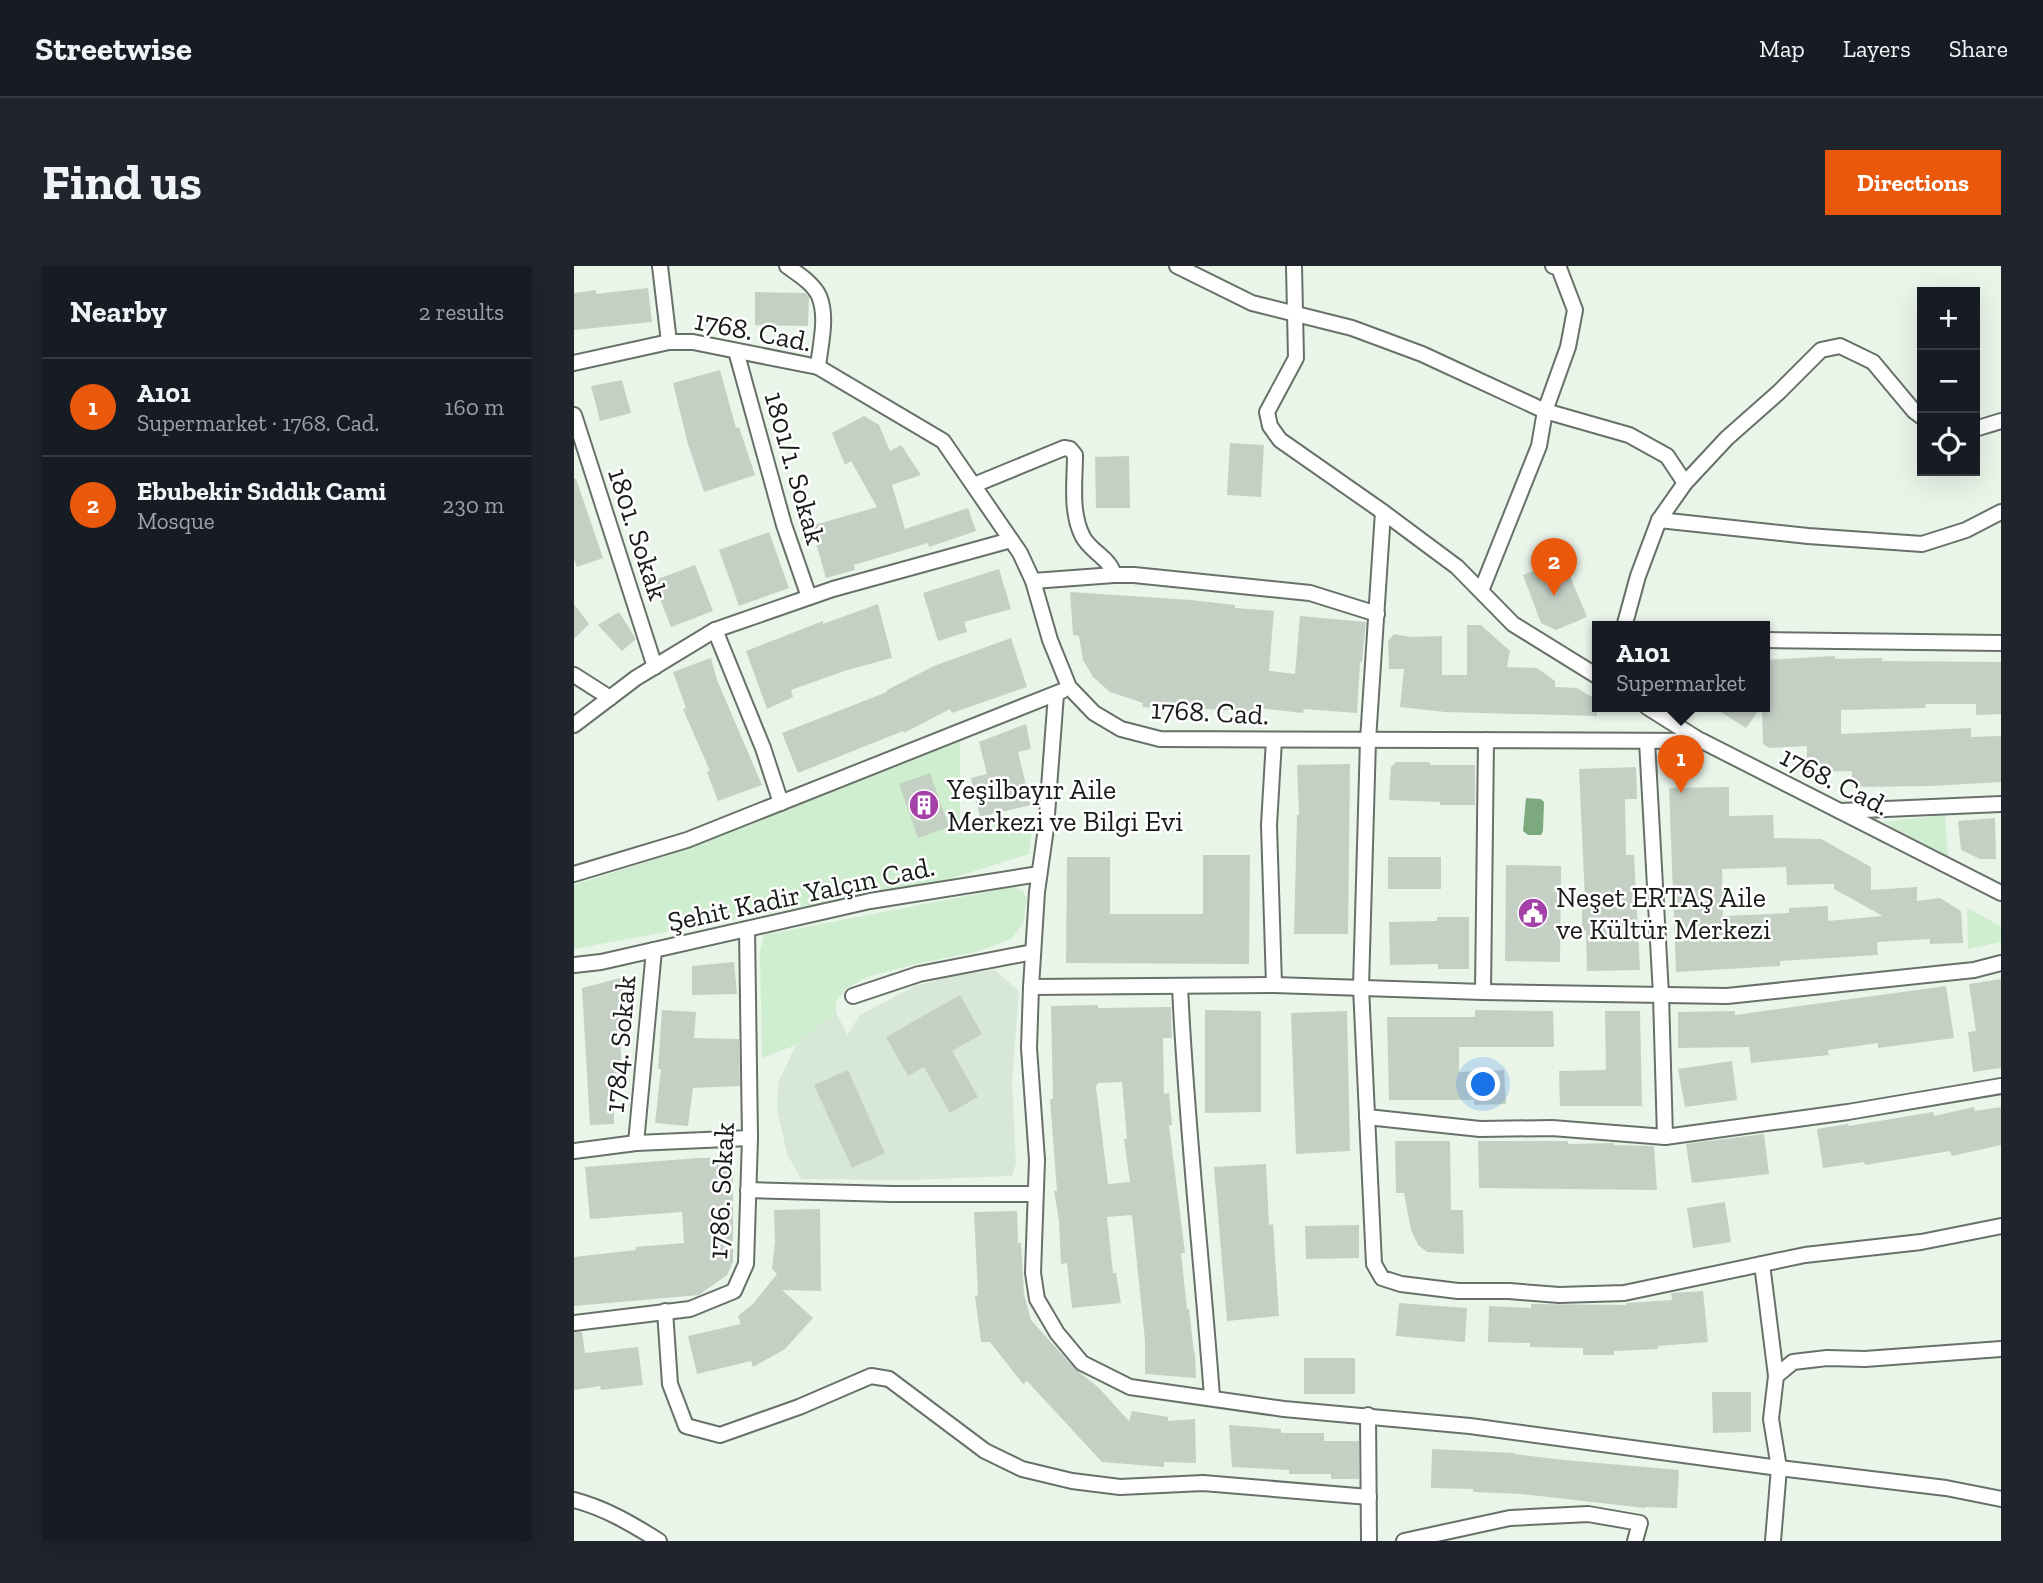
<!DOCTYPE html>
<html lang="en">
<head>
<meta charset="utf-8">
<style>
  body { margin:0; font-family:"Zilla Slab",serif; background:#20242c; color:#f1f3f6 }
  .controls { position:absolute; right:21px; top:21px; display:grid; overflow:hidden; border-radius:0px; box-shadow:0 7px 28px #0002 }
  .controls button { width:63px; height:63px; display:grid; place-items:center; padding:0; border:0; border-bottom:2px solid #363941; background:#171b24; color:#f1f3f6; font:35px sans-serif }
  .you { position:absolute; left:910px; top:819px; width:24px; height:24px; margin:-18px; border:5px solid #fff; border-radius:50%; background:#1a73e8; box-shadow:0 0 0 10px #1a73e833 }
  .badge { display:grid; place-items:center; width:46px; height:46px; border-radius:50%; background:#ea580c; color:#fff; font-size:23px; font-weight:700 }
  .pin { position:absolute; translate:-50% -58px; filter:drop-shadow(0 2px 4px #0008) }
  .pin::after { content:''; position:absolute; top:37px; width:24px; height:21px; background:inherit; clip-path:polygon(0 0,100% 0,50% 100%) }
  .popup { position:absolute; left:1018px; top:355px; width:178px; height:91px; box-sizing:border-box; display:grid; place-content:center; border-radius:0px; background:#171b24; filter:drop-shadow(0 2px 5px #0005); font-size:23px; white-space:nowrap; color:#9ea1a6 }
  .popup b { font-size:26px; color:#f1f3f6 }
  .popup::after { content:''; position:absolute; left:50%; top:100%; margin-left:-14px; border:14px solid transparent; border-top-color:#171b24 }
  .list { margin:0; padding:0; list-style:none }
  h2 { display:flex; justify-content:space-between; align-items:center; height:91px; margin:0; padding:0 28px; font-size:30px }
  h2 small { font-size:23px; font-weight:400; color:#9ea1a6 }
  .list li { display:grid; grid-template-columns:46px 1fr auto; gap:21px; align-items:center; box-sizing:border-box; height:98px; padding:0 28px; border-top:2px solid #363941 }
  .list b { display:block; font-size:26px; white-space:nowrap }
  .list p { margin:0; font-size:23px; white-space:nowrap; color:#9ea1a6 }
  .list em { font-size:23px; font-style:normal; color:#9ea1a6 }
  .icon { flex:none; width:38px; height:38px; fill:none; stroke:currentColor; stroke-width:2; stroke-linecap:round; stroke-linejoin:round }
  .map { position:relative; flex:none; width:1427px; height:1275px; overflow:hidden; border-radius:0px }
  header { display:flex; align-items:center; gap:42px; box-sizing:border-box; height:98px; padding:0 35px; background:#171b24; border-bottom:2px solid #363941 }
  header strong { font-size:33px }
  nav { display:flex; gap:38px; margin-inline-start:auto; font-size:24px }
  .intro { display:flex; align-items:center; justify-content:space-between; box-sizing:border-box; height:168px; padding:0 42px }
  h1 { margin:0; font-size:49px }
  .button { padding:18px 32px; border-radius:0px; background:#ea580c; color:#fff; font-size:24px; font-weight:700 }
  main { display:flex; gap:42px; padding:0 42px }
  aside { flex:1; background:#171b24; border-radius:0px; box-shadow:0 7px 28px #0002 }
  .map>svg:first-child { display:block }
  .built { fill:#d8e8d8 }
  .green { fill:#cfedcf }
  .water { fill:#7da97e }
  .building { fill:#c5d0c5; fill-rule:evenodd }
  .lines { fill:none; stroke-linecap:round; stroke-linejoin:round }
  .minor-casing { stroke:#687168; stroke-width:18 }
  .minor { stroke:#fff; stroke-width:14 }
  .labels { text-anchor:middle; dominant-baseline:central; stroke-width:5; stroke-linejoin:round; paint-order:stroke }
  .street-label { font-size:28px; fill:#181c18; stroke:#fff }
  .poi-label { font-size:28px; fill:#181c18; stroke:#fff; text-anchor:start }
</style>
</head>
<body>
<header>
<strong>Streetwise</strong>
<nav><a>Map</a><a>Layers</a><a>Share</a></nav>
</header>
<div class="intro"><h1>Find us</h1><a class="button">Directions</a></div>
<main>
<aside>
<h2>Nearby<small>2 results</small></h2>
<ul class="list">
<li><span class="badge">1</span><div><b>A101</b><p>Supermarket · 1768. Cad.</p></div><em>160 m</em></li>
<li><span class="badge">2</span><div><b>Ebubekir Sıddık Cami</b><p>Mosque</p></div><em>230 m</em></li>
</ul>
</aside>
<div class="map">
<svg width="1427" height="1275" viewBox="0 0 1427 1275">
  <rect width="100%" height="100%" fill="#eaf5ea"/>
  <!-- built -->
  <polygon class="built" points="421,704 445,725 438,815 442,897 438,910 336,914 227,913 213,888 203,843 204,817 222,779 262,746 273,769 286,749 341,720 379,710"/>
  <!-- green -->
  <g class="green">
    <polygon points="386,475 386,563 459,554 455,588 365,616 0,683 0,619 94,589"/>
    <polygon points="1371,549 1374,590 1309,556"/>
    <polygon points="439,621 448,624 453,632 449,658 437,673 402,686 342,698 293,711 272,723 262,735 262,746 222,779 188,792 186,686 190,669"/>
    <polygon points="1393,642 1427,660 1427,676 1394,683"/>
  </g>
  <!-- water -->
  <polygon class="water" points="952,532 967,533 970,536 969,565 967,569 954,569 949,565"/>
  <!-- building -->
  <g class="building">
    <polygon points="74,22 78,56 0,64 0,27 22,24 22,28"/>
    <polygon points="181,26 231,27 235,31 234,60 181,59"/>
    <polygon points="146,104 162,162 165,161 181,209 130,226 114,178 99,117"/>
    <polygon points="48,114 57,147 26,155 17,120"/>
    <polygon points="290,150 305,159 316,185 327,179 347,209 318,219 331,263 394,242 402,265 355,281 354,277 280,299 281,304 252,312 237,260 303,241 277,195 271,199 258,167"/>
    <polygon points="656,177 690,179 687,231 653,229"/>
    <polygon points="555,190 556,242 522,242 521,191"/>
    <polygon points="0,213 2,213 29,292 3,301 0,293"/>
    <polygon points="195,266 215,322 165,340 145,284"/>
    <polygon points="989,293 1013,351 982,364 967,357 949,309"/>
    <polygon points="121,299 139,345 97,361 79,315"/>
    <polygon points="425,303 437,343 390,356 393,366 364,375 349,327"/>
    <polygon points="496,326 617,334 661,339 661,342 700,345 695,405 721,408 726,350 792,356 788,396 786,396 783,447 730,443 729,447 684,442 684,446 598,441 597,443 568,441 569,437 536,426 519,411 509,394 505,370 499,369"/>
    <polygon points="0,338 15,358 0,373"/>
    <polygon points="304,338 318,392 273,404 217,424 219,431 193,443 172,385 249,355 249,358"/>
    <polygon points="45,346 62,373 48,385 24,359"/>
    <polygon points="893,359 907,359 936,385 933,401 963,402 981,415 981,421 1003,422 1023,434 1023,450 871,446 826,441 830,403 815,403 814,375 820,368 837,371 868,370 868,409 893,409"/>
    <polygon points="437,372 453,421 378,447 376,443 330,467 329,465 224,507 208,467 313,426 313,424 360,400"/>
    <polygon points="1261,390 1261,393 1308,392 1308,395 1427,396 1427,448 1402,449 1402,438 1351,438 1352,442 1267,444 1267,468 1397,462 1397,471 1427,470 1427,516 1357,520 1278,521 1278,505 1233,506 1233,480 1195,482 1189,478 1188,441 1191,441 1191,394"/>
    <polygon points="137,392 143,414 188,519 144,535 133,506 136,505 109,443 112,442 99,406"/>
    <polygon points="1139,441 1187,441 1172,462"/>
    <polygon points="452,458 457,483 444,486 457,539 406,551 397,512 413,508 405,476"/>
    <polygon points="822,496 856,496 856,499 901,499 901,539 866,539 866,536 815,534 817,501"/>
    <polygon points="776,498 774,668 720,668 723,549 725,549 723,499"/>
    <polygon points="1062,501 1063,533 1051,533 1052,589 1060,589 1066,704 1013,705 1012,665 1008,665 1008,633 1011,633 1005,503"/>
    <polygon points="356,507 375,561 344,572 325,518"/>
    <path d="M 1155,521 L 1155,550 L 1199,549 L 1200,572 L 1247,573 L 1297,601 L 1297,624 L 1343,621 L 1343,635 L 1366,632 L 1387,645 L 1389,677 L 1356,678 L 1356,673 L 1303,676 L 1304,689 L 1206,695 L 1206,700 L 1102,706 L 1095,522 ZM 1212,601 L 1213,619 L 1260,618 L 1260,623 L 1309,650 L 1254,655 L 1254,640 L 1215,642 L 1215,647 L 1149,650 L 1148,603 Z"/>
    <polygon points="1421,552 1422,593 1406,593 1387,584 1384,555"/>
    <polygon points="629,589 676,589 675,698 492,697 493,591 536,591 536,648 629,648"/>
    <rect x="814" y="591" width="53" height="32"/>
    <polygon points="932,599 987,600 986,696 931,695"/>
    <polygon points="863,651 895,651 895,703 864,703 864,698 816,699 815,656 863,655"/>
    <polygon points="160,696 163,728 118,729 118,700"/>
    <polygon points="50,711 51,753 45,754 48,807 40,808 40,858 16,859 8,722"/>
    <polygon points="1427,713 1427,802 1399,806 1394,766 1402,765 1395,718"/>
    <polygon points="1372,720 1380,772 1304,782 1304,777 1254,784 1255,789 1177,797 1175,781 1104,782 1104,746 1161,745 1161,749"/>
    <polygon points="386,729 408,768 378,785 404,831 376,847 350,801 334,810 312,771"/>
    <path d="M 524,739 L 524,742 L 597,741 L 598,772 L 589,772 L 590,828 L 595,827 L 598,859 L 595,859 L 611,987 L 607,987 L 613,1043 L 615,1043 L 620,1087 L 621,1087 L 622,1112 L 571,1108 L 571,1075 L 558,949 L 533,951 L 539,1007 L 542,1007 L 547,1037 L 498,1042 L 493,997 L 487,998 L 485,955 L 480,925 L 483,925 L 476,833 L 479,833 L 477,740 ZM 548,816 L 553,873 L 550,873 L 556,916 L 534,918 L 522,821 L 524,817 Z"/>
    <polygon points="88,744 122,746 120,772 165,773 166,820 119,822 114,860 81,857 87,803 84,803"/>
    <polygon points="631,744 687,745 687,846 631,847"/>
    <polygon points="901,744 979,745 980,781 885,781 885,806 930,804 932,838 900,839 900,834 815,834 813,751 901,751"/>
    <polygon points="773,745 776,885 722,888 717,747"/>
    <polygon points="1031,745 1066,745 1068,840 986,840 985,805 1032,804"/>
    <polygon points="1158,795 1163,834 1111,841 1104,803"/>
    <polygon points="274,804 311,887 278,902 240,819"/>
    <polygon points="1400,841 1401,845 1427,841 1427,879 1378,890 1376,885 1291,899 1290,896 1249,902 1243,863 1274,858 1275,860 1359,846 1360,850"/>
    <polygon points="1190,868 1195,908 1118,917 1112,878"/>
    <polygon points="821,875 876,875 877,944 889,944 890,988 853,986 844,979 837,964 830,927 822,927"/>
    <polygon points="904,875 994,875 994,878 1040,877 1040,879 1080,880 1083,924 905,922"/>
    <polygon points="124,892 159,892 159,996 153,1009 125,1029 0,1040 0,991 62,984 61,981 110,977 108,946 16,953 11,901"/>
    <polygon points="692,898 695,959 699,958 705,1050 653,1055 640,901"/>
    <polygon points="1151,936 1157,976 1119,982 1113,942"/>
    <polygon points="246,943 247,1025 208,1024 239,1052 211,1083 179,1101 177,1095 123,1108 114,1070 167,1058 164,1050 179,1038 203,1008 198,1003 201,976 200,944"/>
    <polygon points="443,945 444,977 447,977 450,1028 457,1054 501,1103 524,1121 555,1155 558,1145 594,1151 594,1155 621,1153 622,1197 590,1196 590,1201 528,1196 453,1115 449,1118 416,1076 407,1076 401,1030 404,1029 400,946"/>
    <polygon points="785,959 785,992 732,993 731,960"/>
    <polygon points="1129,1025 1134,1076 1084,1080 1084,1083 1040,1085 1040,1089 1009,1089 1009,1082 956,1081 956,1077 914,1076 915,1040 957,1042 957,1038 1052,1039 1052,1037 1098,1034 1097,1027"/>
    <polygon points="825,1037 893,1042 891,1076 822,1070"/>
    <polygon points="0,1066 8,1066 11,1087 64,1081 69,1119 27,1124 26,1120 0,1124"/>
    <rect x="730" y="1092" width="51" height="36"/>
    <polygon points="1138,1126 1177,1126 1177,1166 1139,1167"/>
    <polygon points="655,1159 707,1163 707,1167 750,1167 750,1175 785,1175 785,1213 757,1213 757,1208 715,1208 715,1204 658,1201"/>
    <polygon points="858,1183 940,1187 940,1188 990,1194 1105,1204 1103,1242 1071,1241 1071,1242 947,1228 899,1226 899,1223 857,1222"/>
  </g>
  <g class="lines">
    <!-- minor casing -->
    <g class="minor-casing">
      <g id="minor">
        <polyline points="86,0 95,76"/>
        <path d="M 213,0 C 224,8 239,17 245,30 C 254,51 246,80 244,101"/>
        <polyline points="603,0 678,37 778,62 848,88 971,145 1055,169 1093,190 1111,217"/>
        <polyline points="720,0 722,92 693,146 696,160 706,174 809,246 883,301 939,358 1023,410"/>
        <polyline points="162,85 210,259 235,331"/>
        <polyline points="0,97 95,76 119,76 244,101 369,175 446,287 459,315 476,374 495,421 520,447 547,463 586,473 1128,475 1427,627"/>
        <polyline points="0,149 81,401"/>
        <polyline points="1401,163 1427,155"/>
        <path d="M 400,219 L 490,182 L 496,183 L 501,189 C 501,214 496,247 509,271 C 517,286 536,292 540,309"/>
        <polyline points="809,246 794,474 787,721 800,998 808,1012 827,1018 884,1025 935,1025 985,1029 1050,1027 1231,989 1347,976 1427,960"/>
        <polyline points="1085,254 1234,270 1348,278 1392,264 1427,246"/>
        <polyline points="459,315 540,309 560,309 736,327 803,348"/>
        <polyline points="907,325 965,180 971,145 994,81 1001,44 985,2 979,0"/>
        <polyline points="1050,361 1064,310 1085,254 1111,217 1153,172 1205,126 1247,84 1266,80 1299,96 1340,145 1348,151"/>
        <polyline points="141,364 189,482 207,537"/>
        <polyline points="1191,374 1427,377"/>
        <polyline points="0,409 36,432"/>
        <polyline points="482,428 472,562 463,626 457,721 455,782 463,894 459,1007 463,1033 483,1067 508,1097 556,1121 710,1143 896,1160 1205,1202 1372,1222 1427,1233"/>
        <polyline points="1073,441 1127,475"/>
        <polyline points="0,459 62,412 141,364 259,323 437,274"/>
        <polyline points="700,474 695,559 700,719"/>
        <polyline points="1073,475 1087,729 1091,871"/>
        <polyline points="1266,545 1427,538"/>
        <polyline points="0,608 113,574 488,425"/>
        <polyline points="0,699 27,696 296,635 465,608"/>
        <path d="M 606,720 C 612,857 628,994 638,1131"/>
        <polyline points="457,721 700,719 909,726 1153,730 1400,704 1427,697"/>
        <polyline points="909,726 912,474"/>
        <polyline points="279,730 345,708 459,686"/>
        <polyline points="793,851 906,863 978,862 1091,871 1274,846 1427,820"/>
        <polyline points="62,877 80,684"/>
        <polyline points="0,885 62,877 176,872"/>
        <polyline points="174,924 318,928 460,928"/>
        <polyline points="1188,998 1202,1110"/>
        <polyline points="91,1045 96,1118 112,1160 146,1169 225,1141 297,1110 315,1113 411,1185 448,1203 498,1215 546,1221 629,1217 795,1231"/>
        <polyline points="0,1057 116,1043 160,1025 172,998 176,872 173,663"/>
        <polyline points="794,1149 795,1275"/>
        <path d="M 0,1234 C 31,1242 58,1258 85,1275"/>
        <polyline points="830,1275 936,1252 1014,1248 1066,1257 1061,1275"/>
        <polyline points="1199,1275 1205,1202 1197,1153 1202,1110 1219,1096 1253,1092 1291,1093 1427,1083"/>
      </g>
    </g>
    <!-- minor -->
    <use href="#minor" class="minor"/>
  </g>
  <!-- icons -->
  <defs>
    <g id="building-disc" transform="scale(1.575)"><circle r="9.5" fill="#a341a8" stroke="#fff"/><path d="M-4-6H4V6H1V3H-1V6H-4ZM-2.5-4.3h1.7v1.8h-1.7ZM.8-4.3h1.7v1.8H.8ZM-2.5-1h1.7V.8h-1.7ZM.8-1h1.7V.8H.8Z" fill="#fff"/></g>
    <g id="civic-disc" transform="scale(1.575)"><circle r="9.5" fill="#a341a8" stroke="#fff"/><path d="M-.6-6.5H3V-4.5H.6V-3L4-1V1h2V6H-6V1h2V-1L-.6-3ZM-1.2 2.5V6h2.4V2.5Z" fill="#fff"/></g>
  </defs>
  <g fill-rule="evenodd">
    <use href="#building-disc" x="350" y="539"/>
    <use href="#civic-disc" x="959" y="647"/>
  </g>
  <g class="labels">
    <!-- street labels -->
    <g class="street-label">
      <text transform="translate(179 65) rotate(11)">1768. Cad.</text>
      <text transform="translate(221 202) rotate(74)">1801/1. Sokak</text>
      <text transform="translate(64 268) rotate(72)">1801. Sokak</text>
      <text transform="translate(636 446) rotate(3)">1768. Cad.</text>
      <text transform="translate(1261 515) rotate(27)">1768. Cad.</text>
      <text transform="translate(227 628) rotate(-12)">Şehit Kadir Yalçın Cad.</text>
      <text transform="translate(46 778) rotate(-85)">1784. Sokak</text>
      <text transform="translate(147 925) rotate(-87)">1786. Sokak</text>
    </g>
    <!-- poi labels -->
    <g class="poi-label">
      <text x="373" y="523">Yeşilbayır Aile<tspan x="373" dy="32">Merkezi ve Bilgi Evi</tspan></text>
      <text x="982" y="631">Neşet ERTAŞ Aile<tspan x="982" dy="32">ve Kültür Merkezi</tspan></text>
    </g>
  </g>
</svg>
<div class="controls">
<button>+</button>
<button>−</button>
<button><svg class="icon" aria-label="locate" viewBox="0 0 24 24"><circle cx="12" cy="12" r="6"/><path d="M12 2v4M12 18v4M2 12h4M18 12h4"/></svg></button>
</div>
<div class="you"></div>
<div class="pin badge" style="left:1107px;top:527px">1</div>
<div class="popup"><b>A101</b>Supermarket</div>
<div class="pin badge" style="left:980px;top:330px">2</div>
</div>
</main>
</body>
</html>
